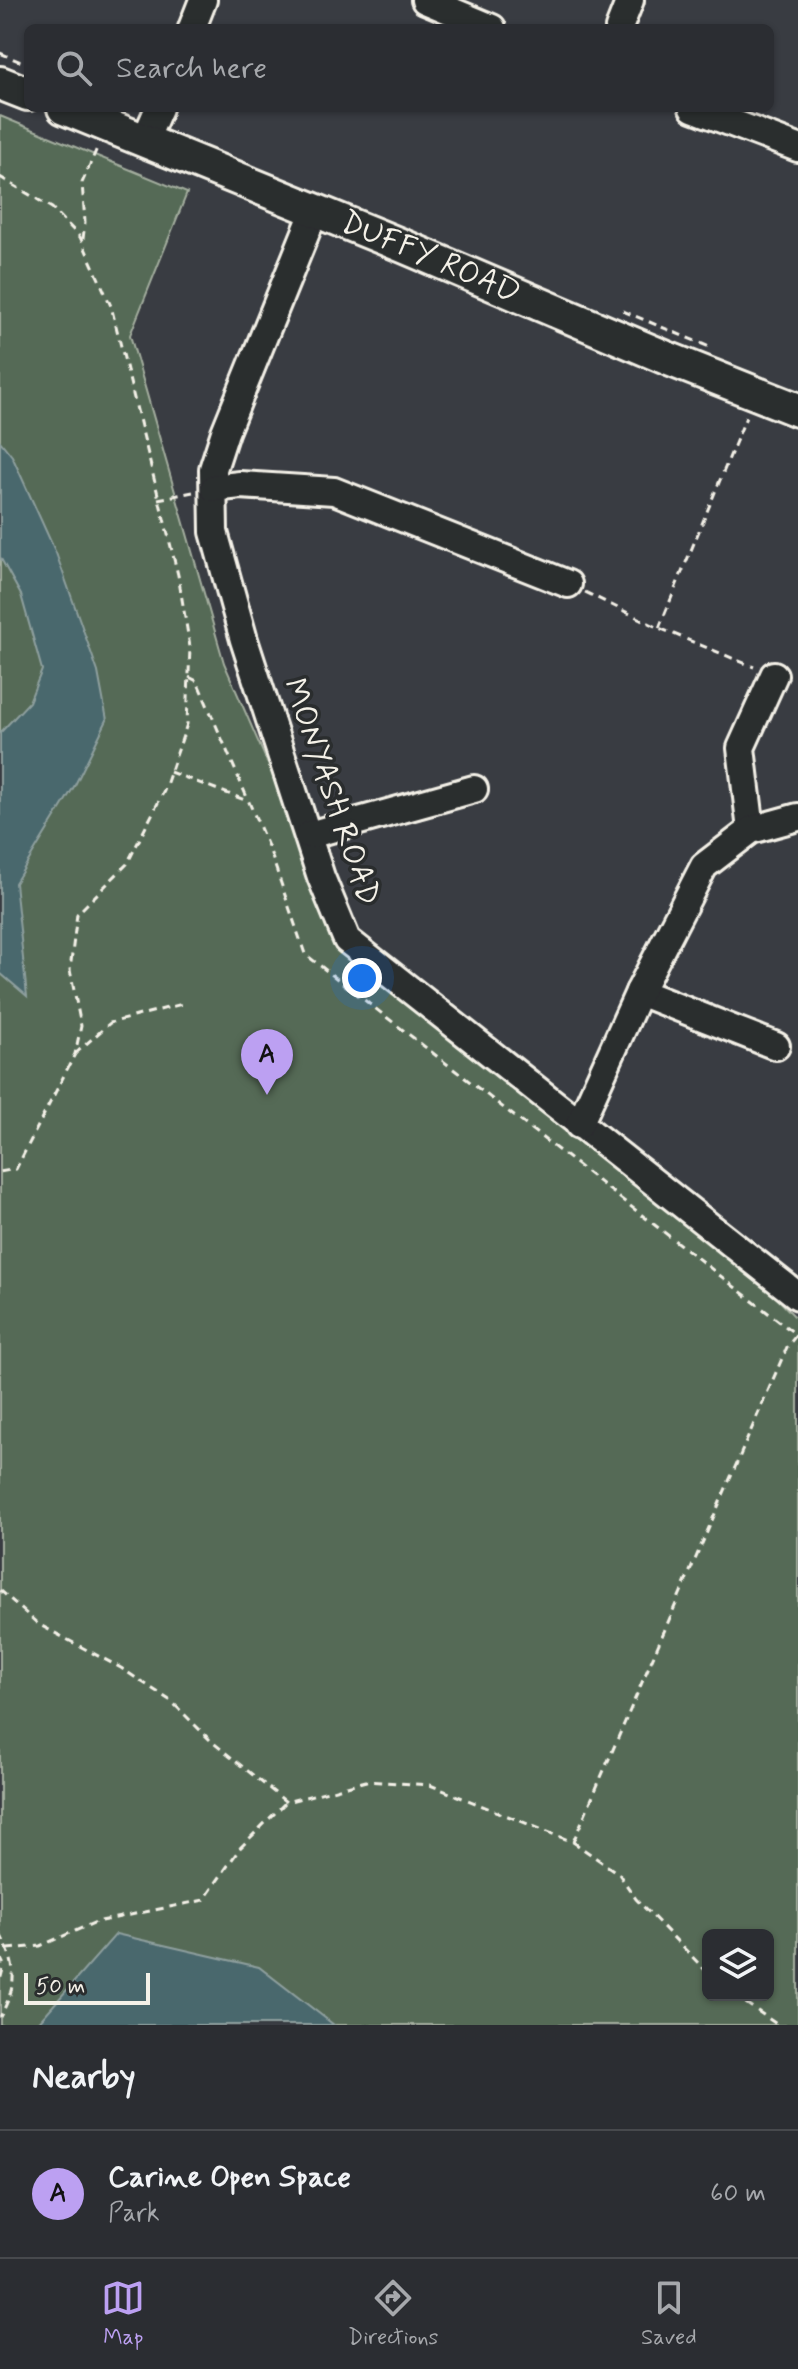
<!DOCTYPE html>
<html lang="en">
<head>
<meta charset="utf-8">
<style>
  body { margin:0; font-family:Mynerve,sans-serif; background:#37393e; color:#f1f3f6 }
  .controls { position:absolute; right:24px; bottom:24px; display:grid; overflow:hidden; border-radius:12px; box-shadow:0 2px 6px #0004 }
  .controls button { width:72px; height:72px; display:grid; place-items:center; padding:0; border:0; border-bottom:2px solid #47494d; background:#2b2d32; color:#f1f3f6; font:40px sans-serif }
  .scale { position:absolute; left:24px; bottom:20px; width:126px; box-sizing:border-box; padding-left:8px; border:4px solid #f4f1e8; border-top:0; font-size:22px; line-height:28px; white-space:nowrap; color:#f4f1e8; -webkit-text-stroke:6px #2a2d2e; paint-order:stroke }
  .you { position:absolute; left:362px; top:978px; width:28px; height:28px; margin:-20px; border:6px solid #fff; border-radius:50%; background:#1a73e8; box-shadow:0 0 0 12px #1a73e833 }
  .badge { display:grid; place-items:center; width:52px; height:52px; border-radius:50%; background:#bca0f2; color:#111; font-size:26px; font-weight:700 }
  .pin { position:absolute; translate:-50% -66px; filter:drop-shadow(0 2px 4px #0008) }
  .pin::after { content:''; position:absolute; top:42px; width:28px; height:24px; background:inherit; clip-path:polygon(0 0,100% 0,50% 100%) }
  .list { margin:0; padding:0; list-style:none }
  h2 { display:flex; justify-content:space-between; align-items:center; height:104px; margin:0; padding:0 32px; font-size:34px }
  h2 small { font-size:26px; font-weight:400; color:#a6a8ac }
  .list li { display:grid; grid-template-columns:52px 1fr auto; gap:24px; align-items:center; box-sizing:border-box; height:128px; padding:0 32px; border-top:2px solid #47494d }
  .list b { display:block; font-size:30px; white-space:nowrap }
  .list p { margin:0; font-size:26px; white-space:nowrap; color:#a6a8ac }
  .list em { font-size:26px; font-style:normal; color:#a6a8ac }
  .icon { flex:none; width:44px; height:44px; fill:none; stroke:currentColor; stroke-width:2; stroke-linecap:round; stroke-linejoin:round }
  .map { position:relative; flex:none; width:798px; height:2025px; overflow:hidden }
  .search { position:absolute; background:#2b2d32; box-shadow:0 2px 6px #0004; left:24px; right:24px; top:24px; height:88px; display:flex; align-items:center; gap:20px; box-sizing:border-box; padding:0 28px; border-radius:12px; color:#a6a8ac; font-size:30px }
  .sheet { height:232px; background:#2b2d32 }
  nav { display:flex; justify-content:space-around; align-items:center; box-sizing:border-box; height:112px; border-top:2px solid #47494d; background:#2b2d32; font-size:22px; color:#a6a8ac }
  nav a { display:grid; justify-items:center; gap:4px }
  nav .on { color:#bca0f2 }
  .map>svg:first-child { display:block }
  .green { fill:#546a56; stroke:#a4ae9f; stroke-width:2; fill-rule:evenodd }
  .water { fill:#4a686d; stroke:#8e9f9e; stroke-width:2 }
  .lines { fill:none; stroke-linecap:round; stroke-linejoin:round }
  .minor-casing { stroke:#f4f1e8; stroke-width:32 }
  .major-casing { stroke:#f4f1e8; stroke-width:38 }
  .path { stroke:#f4f1e8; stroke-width:3; stroke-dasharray:8 6; stroke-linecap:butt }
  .minor { stroke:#2a2d2e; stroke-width:26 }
  .major { stroke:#2a2d2e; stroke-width:32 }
  .labels { text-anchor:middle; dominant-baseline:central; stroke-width:7; stroke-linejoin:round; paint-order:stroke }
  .street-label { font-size:32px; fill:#f4f1e8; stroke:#2a2d2e }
</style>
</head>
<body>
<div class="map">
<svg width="798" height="2025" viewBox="0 0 798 2025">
  <rect width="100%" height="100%" fill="#393c42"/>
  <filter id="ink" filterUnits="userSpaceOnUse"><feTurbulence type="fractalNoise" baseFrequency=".0125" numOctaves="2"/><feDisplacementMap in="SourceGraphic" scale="16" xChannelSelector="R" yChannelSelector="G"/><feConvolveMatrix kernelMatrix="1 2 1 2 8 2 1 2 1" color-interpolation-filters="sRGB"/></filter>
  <g filter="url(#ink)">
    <!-- green -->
    <path class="green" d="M 0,116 L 187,193 L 130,335 L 224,663 L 348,948 L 722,1241 L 798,1320 L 798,2025 L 0,2025 ZM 708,1935 L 768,1935 L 768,1995 L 708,1995 Z"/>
    <!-- water -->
    <g class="water">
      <polygon points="0,441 12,456 56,553 98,672 107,720 75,785 15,883 27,996 0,973 0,733 29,702 42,670 21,595 0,557"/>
      <polygon points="116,1934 259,1967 334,2025 36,2025"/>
    </g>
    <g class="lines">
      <!-- minor casing -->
      <g class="minor-casing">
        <g id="minor">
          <polyline points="425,0 492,28"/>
          <polyline points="192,28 203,0"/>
          <polyline points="619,28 630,0"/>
          <polyline points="693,108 798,148"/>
          <polyline points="145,140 159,108"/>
          <polyline points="315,210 225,432 213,469 214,532 244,640 321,877 347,940 798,1296"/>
          <polyline points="214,488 240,485 334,491 568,584"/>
          <polyline points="751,830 741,748 774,675"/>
          <polyline points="309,835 474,789"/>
          <polyline points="639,992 776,1046"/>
          <polyline points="579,1125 639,992 704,866 751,830 798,817"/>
        </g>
      </g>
      <!-- major casing -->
      <g class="major-casing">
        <g id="major">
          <polyline points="0,83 28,94"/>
          <path id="s1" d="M 64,108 L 403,246 L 669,359 L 798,410"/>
        </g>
      </g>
      <!-- path -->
      <g class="path">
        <polyline points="0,53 28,65"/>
        <polyline points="0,177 52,208 80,237 111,306 178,575 190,647 187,724 164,791 127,864 77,914 70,970 81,1026 75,1054 16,1169 0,1172"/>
        <polyline points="83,239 85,222 82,183 98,146"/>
        <polyline points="623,311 712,348"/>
        <polyline points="158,499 193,492"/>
        <polyline points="585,592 659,628 754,667"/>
        <polyline points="659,628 746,417"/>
        <polyline points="189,677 197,681 270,851 305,954 798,1336"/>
        <polyline points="170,772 245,800"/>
        <polyline points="75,1054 110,1023 186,1003"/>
        <polyline points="0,1590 38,1624 121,1668 171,1701 211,1741 286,1802 366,1781 430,1785 573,1842 619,1874 636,1899 708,1973"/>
        <polyline points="573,1842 787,1347 797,1334"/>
        <path d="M 0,1934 C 18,1967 17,1985 0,2017"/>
        <polyline points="8,1949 40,1946 96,1922 204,1900 240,1848 286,1802"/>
        <polyline points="0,1957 4,1965 0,1981"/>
        <polyline points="734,1995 778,2025"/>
      </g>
      <!-- minor -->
      <use href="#minor" class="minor"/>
      <!-- major -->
      <use href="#major" class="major"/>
    </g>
  </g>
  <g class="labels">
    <!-- street labels -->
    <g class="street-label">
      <text stroke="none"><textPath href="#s1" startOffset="396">DUFFY ROAD</textPath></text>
      <text transform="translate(331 792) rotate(71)">MONYASH ROAD</text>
    </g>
  </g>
</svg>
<div class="controls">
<button><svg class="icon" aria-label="layers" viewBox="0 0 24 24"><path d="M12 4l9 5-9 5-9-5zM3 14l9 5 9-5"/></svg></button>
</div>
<div class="scale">50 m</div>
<div class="you"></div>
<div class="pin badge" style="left:267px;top:1095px">A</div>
<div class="search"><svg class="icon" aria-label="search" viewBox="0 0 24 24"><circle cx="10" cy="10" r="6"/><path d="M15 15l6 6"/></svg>Search here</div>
</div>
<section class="sheet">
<h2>Nearby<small></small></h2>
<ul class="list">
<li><span class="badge">A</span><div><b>Carine Open Space</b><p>Park</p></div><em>60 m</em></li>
</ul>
</section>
<nav>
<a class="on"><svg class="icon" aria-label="map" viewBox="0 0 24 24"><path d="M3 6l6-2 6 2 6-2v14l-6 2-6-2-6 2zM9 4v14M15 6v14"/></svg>Map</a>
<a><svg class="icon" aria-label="directions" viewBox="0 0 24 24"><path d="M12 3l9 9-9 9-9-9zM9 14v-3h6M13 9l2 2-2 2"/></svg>Directions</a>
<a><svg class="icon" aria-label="saved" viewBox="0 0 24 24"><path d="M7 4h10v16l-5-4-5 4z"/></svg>Saved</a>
</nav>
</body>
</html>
